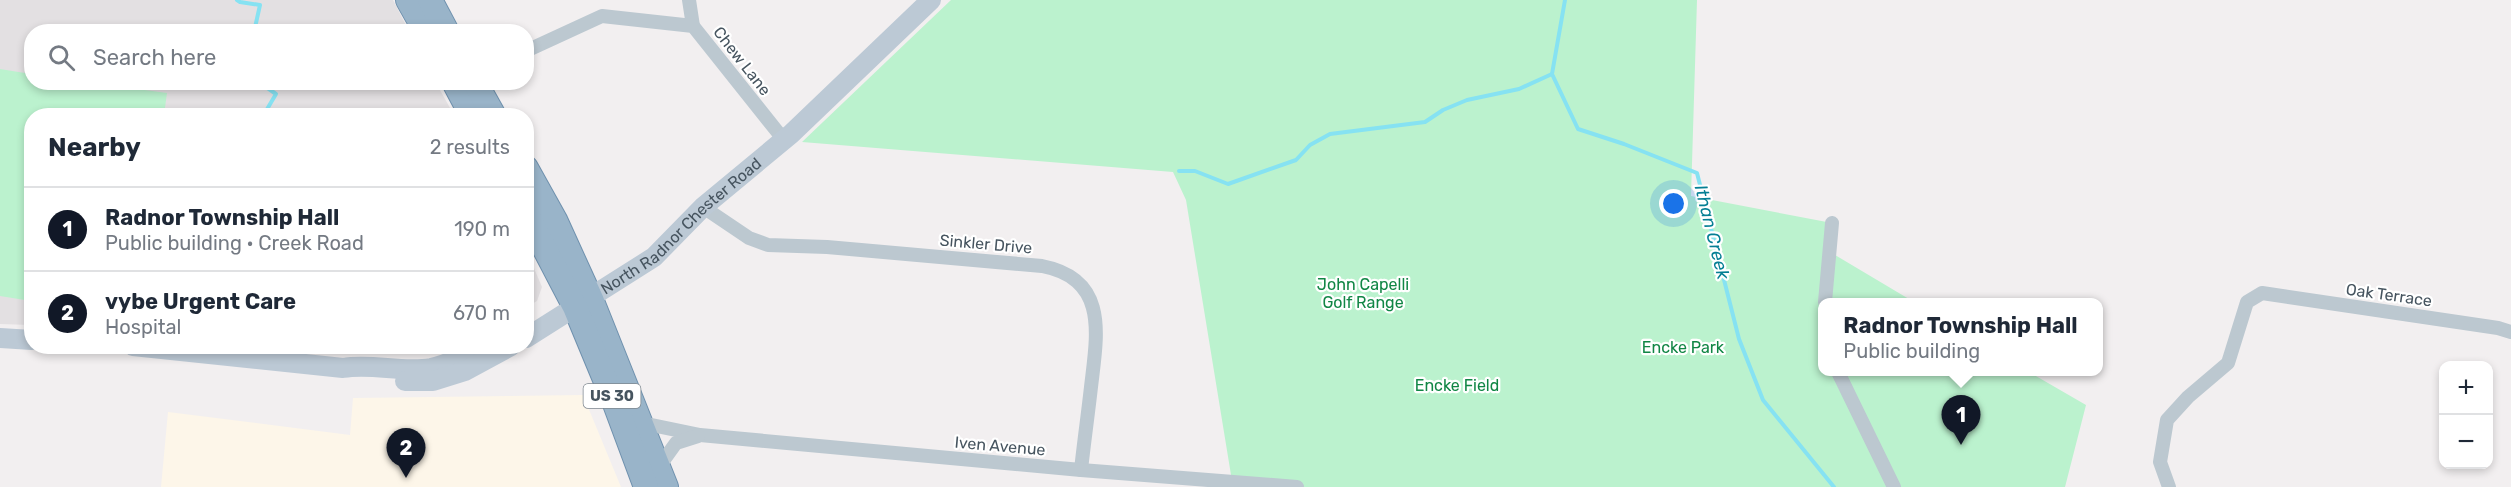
<!DOCTYPE html>
<html lang="en">
<head>
<meta charset="utf-8">
<style>
  body { margin:0; font-family:Rubik,sans-serif; background:#f6f6f7; color:#1f2937 }
  .controls { position:absolute; right:18px; bottom:18px; display:grid; overflow:hidden; border-radius:12px; box-shadow:0 3px 9px #0003 }
  .controls button { width:54px; height:54px; display:grid; place-items:center; padding:0; border:0; border-bottom:2px solid #e0e1e3; background:#fff; color:#1f2937; font:30px sans-serif }
  .you { position:absolute; left:1674px; top:204px; width:21px; height:21px; margin:-15px; border:4px solid #fff; border-radius:50%; background:#1a73e8; box-shadow:0 0 0 9px #1a73e833 }
  .badge { display:grid; place-items:center; width:39px; height:39px; border-radius:50%; background:#111827; color:#fff; font-size:20px; font-weight:700 }
  .pin { position:absolute; translate:-50% -50px; filter:drop-shadow(0 2px 3px #0008) }
  .pin::after { content:''; position:absolute; top:32px; width:21px; height:18px; background:inherit; clip-path:polygon(0 0,100% 0,50% 100%) }
  .popup { position:absolute; left:1818px; top:298px; width:285px; height:78px; box-sizing:border-box; display:grid; place-content:center; border-radius:12px; background:#fff; filter:drop-shadow(0 2px 4px #0005); font-size:20px; white-space:nowrap; color:#747a83 }
  .popup b { font-size:22px; color:#1f2937 }
  .popup::after { content:''; position:absolute; left:50%; top:100%; margin-left:-12px; border:12px solid transparent; border-top-color:#fff }
  .list { margin:0; padding:0; list-style:none }
  h2 { display:flex; justify-content:space-between; align-items:center; height:78px; margin:0; padding:0 24px; font-size:26px }
  h2 small { font-size:20px; font-weight:400; color:#747a83 }
  .list li { display:grid; grid-template-columns:39px 1fr auto; gap:18px; align-items:center; box-sizing:border-box; height:84px; padding:0 24px; border-top:2px solid #e0e1e3 }
  .list b { display:block; font-size:22px; white-space:nowrap }
  .list p { margin:0; font-size:20px; white-space:nowrap; color:#747a83 }
  .list em { font-size:20px; font-style:normal; color:#747a83 }
  .icon { flex:none; width:33px; height:33px; fill:none; stroke:currentColor; stroke-width:2; stroke-linecap:round; stroke-linejoin:round }
  .map { position:relative; flex:none; width:2511px; height:487px; overflow:hidden }
  .search { position:absolute; background:#fff; box-shadow:0 3px 9px #0003; left:24px; top:24px; width:510px; height:66px; display:flex; align-items:center; gap:15px; box-sizing:border-box; padding:0 21px; border-radius:24px; color:#747a83; font-size:22px }
  .panel { position:absolute; background:#fff; box-shadow:0 3px 9px #0003; left:24px; top:108px; width:510px; height:246px; border-radius:24px }
  .map>svg:first-child { display:block }
  .commercial { fill:#fdf6e9 }
  .education { fill:#e3e0e2 }
  .green { fill:#bbf2ce }
  .lines { fill:none; stroke-linecap:round; stroke-linejoin:round }
  .stream { stroke:#86e2f2; stroke-width:4 }
  .trunk-casing { stroke:#6f91ae; stroke-width:26 }
  .minor { stroke:#bcc8d0; stroke-width:14 }
  .secondary { stroke:#bcc9d5; stroke-width:20 }
  .trunk { stroke:#99b4c9; stroke-width:24 }
  .labels { text-anchor:middle; dominant-baseline:central; stroke-width:4.5; stroke-linejoin:round; paint-order:stroke }
  .shield { fill:#fff; stroke:#7e878f; stroke-width:1.5 }
  .shield-label { font-size:15px; font-weight:bold; fill:#46545f }
  .street-label { font-size:16px; fill:#46545f; stroke:#fff }
  .park-label { font-size:16px; fill:#118645; stroke:#fff }
  .water-label { font-size:18px; font-style:italic; fill:#057f94; stroke:#fff }
</style>
</head>
<body>
<div class="map">
<svg width="2511" height="487" viewBox="0 0 2511 487">
  <rect width="100%" height="100%" fill="#f2eff0"/>
  <!-- commercial -->
  <polygon class="commercial" points="583,395 621,487 161,487 168,412 350,435 353,398"/>
  <!-- education -->
  <g class="education">
    <polygon points="0,0 393,0 409,31 32,32 32,82 436,83 454,115 32,116 31,325 0,324"/>
    <polygon points="527,252 542,287 537,301 527,307"/>
  </g>
  <!-- green -->
  <g class="green">
    <polygon points="951,0 1697,0 1691,196 1832,223 1830,252 1914,302 1823,302 1823,372 2029,372 2086,405 2065,487 1297,487 1232,481 1186,200 1173,172 802,142"/>
    <polygon points="0,69 31,74 32,82 93,83 167,93 164,115 32,116 31,301 0,296"/>
  </g>
  <g class="lines">
    <!-- stream -->
    <g class="stream">
      <polyline points="237,0 240,2 260,5 254,32"/>
      <polyline points="1565,0 1552,74 1578,129 1624,144 1697,173 1739,339 1763,400 1834,487"/>
      <polyline points="259,82 276,94 263,116"/>
      <polyline points="1179,171 1195,171 1228,184 1296,160 1310,145 1330,134 1425,122 1443,110 1467,100 1519,89 1552,74"/>
    </g>
    <!-- trunk casing -->
    <g class="trunk-casing">
      <g id="trunk">
        <polyline points="408,0 426,32"/>
        <polyline points="430,0 447,32"/>
        <polyline points="454,82 472,116"/>
        <polyline points="475,82 494,116"/>
        <polyline points="526,168 555,220 591,299 666,487"/>
        <polyline points="526,213 575,307 614,401 646,487"/>
      </g>
    </g>
    <!-- minor -->
    <g class="minor">
      <polyline points="689,0 693,26"/>
      <polyline points="526,51 602,16 693,26 784,140"/>
      <path d="M 703,207 L 749,238 L 768,245 L 827,247 L 1042,266 C 1109,279 1097,335 1091,387 C 1088,414 1084,442 1081,470"/>
      <polyline points="1825,302 1832,223"/>
      <polyline points="1838,372 1894,487"/>
      <polyline points="642,423 700,435 1081,470 1297,487"/>
      <polyline points="658,468 676,443 698,436"/>
      <polyline points="2169,487 2160,462 2167,420 2188,397 2228,363 2247,302 2262,293 2498,328 2511,332"/>
    </g>
    <!-- secondary -->
    <g class="secondary">
      <polyline points="0,338 32,340"/>
      <path id="s1" d="M 526,338 L 654,257 L 703,207 L 791,134 L 931,0"/>
      <path d="M 133,346 L 343,368 C 372,363 402,373 431,368 C 450,364 467,355 483,346"/>
      <polyline points="405,381 433,381 465,371 511,346"/>
    </g>
    <!-- trunk -->
    <use href="#trunk" class="trunk"/>
  </g>
  <g class="labels">
    <!-- shield labels -->
    <rect class="shield" x="583.5" y="384" width="57" height="24" rx="4.5"/>
    <g class="shield-label">
      <text x="612" y="396">US 30</text>
    </g>
    <!-- street labels -->
    <g class="street-label">
      <text transform="translate(742 61) rotate(52)">Chew Lane</text>
      <text stroke="none"><textPath href="#s1" startOffset="192">North Radnor Chester Road</textPath></text>
      <text transform="translate(986 244) rotate(5)">Sinkler Drive</text>
      <text transform="translate(2389 295) rotate(8)">Oak Terrace</text>
      <text transform="translate(1000 446) rotate(5)">Iven Avenue</text>
    </g>
    <!-- park labels -->
    <g class="park-label">
      <text x="1363" y="284">John Capelli<tspan x="1363" dy="18">Golf Range</tspan></text>
      <text x="1683" y="347">Encke Park</text>
      <text x="1457" y="385">Encke Field</text>
    </g>
    <!-- water labels -->
    <g class="water-label">
      <text transform="translate(1712 232) rotate(76)">Ithan Creek</text>
    </g>
  </g>
</svg>
<div class="controls">
<button>+</button>
<button>−</button>
</div>
<div class="you"></div>
<div class="pin badge" style="left:1961px;top:445px">1</div>
<div class="popup"><b>Radnor Township Hall</b>Public building</div>
<div class="pin badge" style="left:406px;top:478px">2</div>
<div class="search"><svg class="icon" aria-label="search" viewBox="0 0 24 24"><circle cx="10" cy="10" r="6"/><path d="M15 15l6 6"/></svg>Search here</div>
<section class="panel">
<h2>Nearby<small>2 results</small></h2>
<ul class="list">
<li><span class="badge">1</span><div><b>Radnor Township Hall</b><p>Public building · Creek Road</p></div><em>190 m</em></li>
<li><span class="badge">2</span><div><b>vybe Urgent Care</b><p>Hospital</p></div><em>670 m</em></li>
</ul>
</section>
</div>
</body>
</html>
